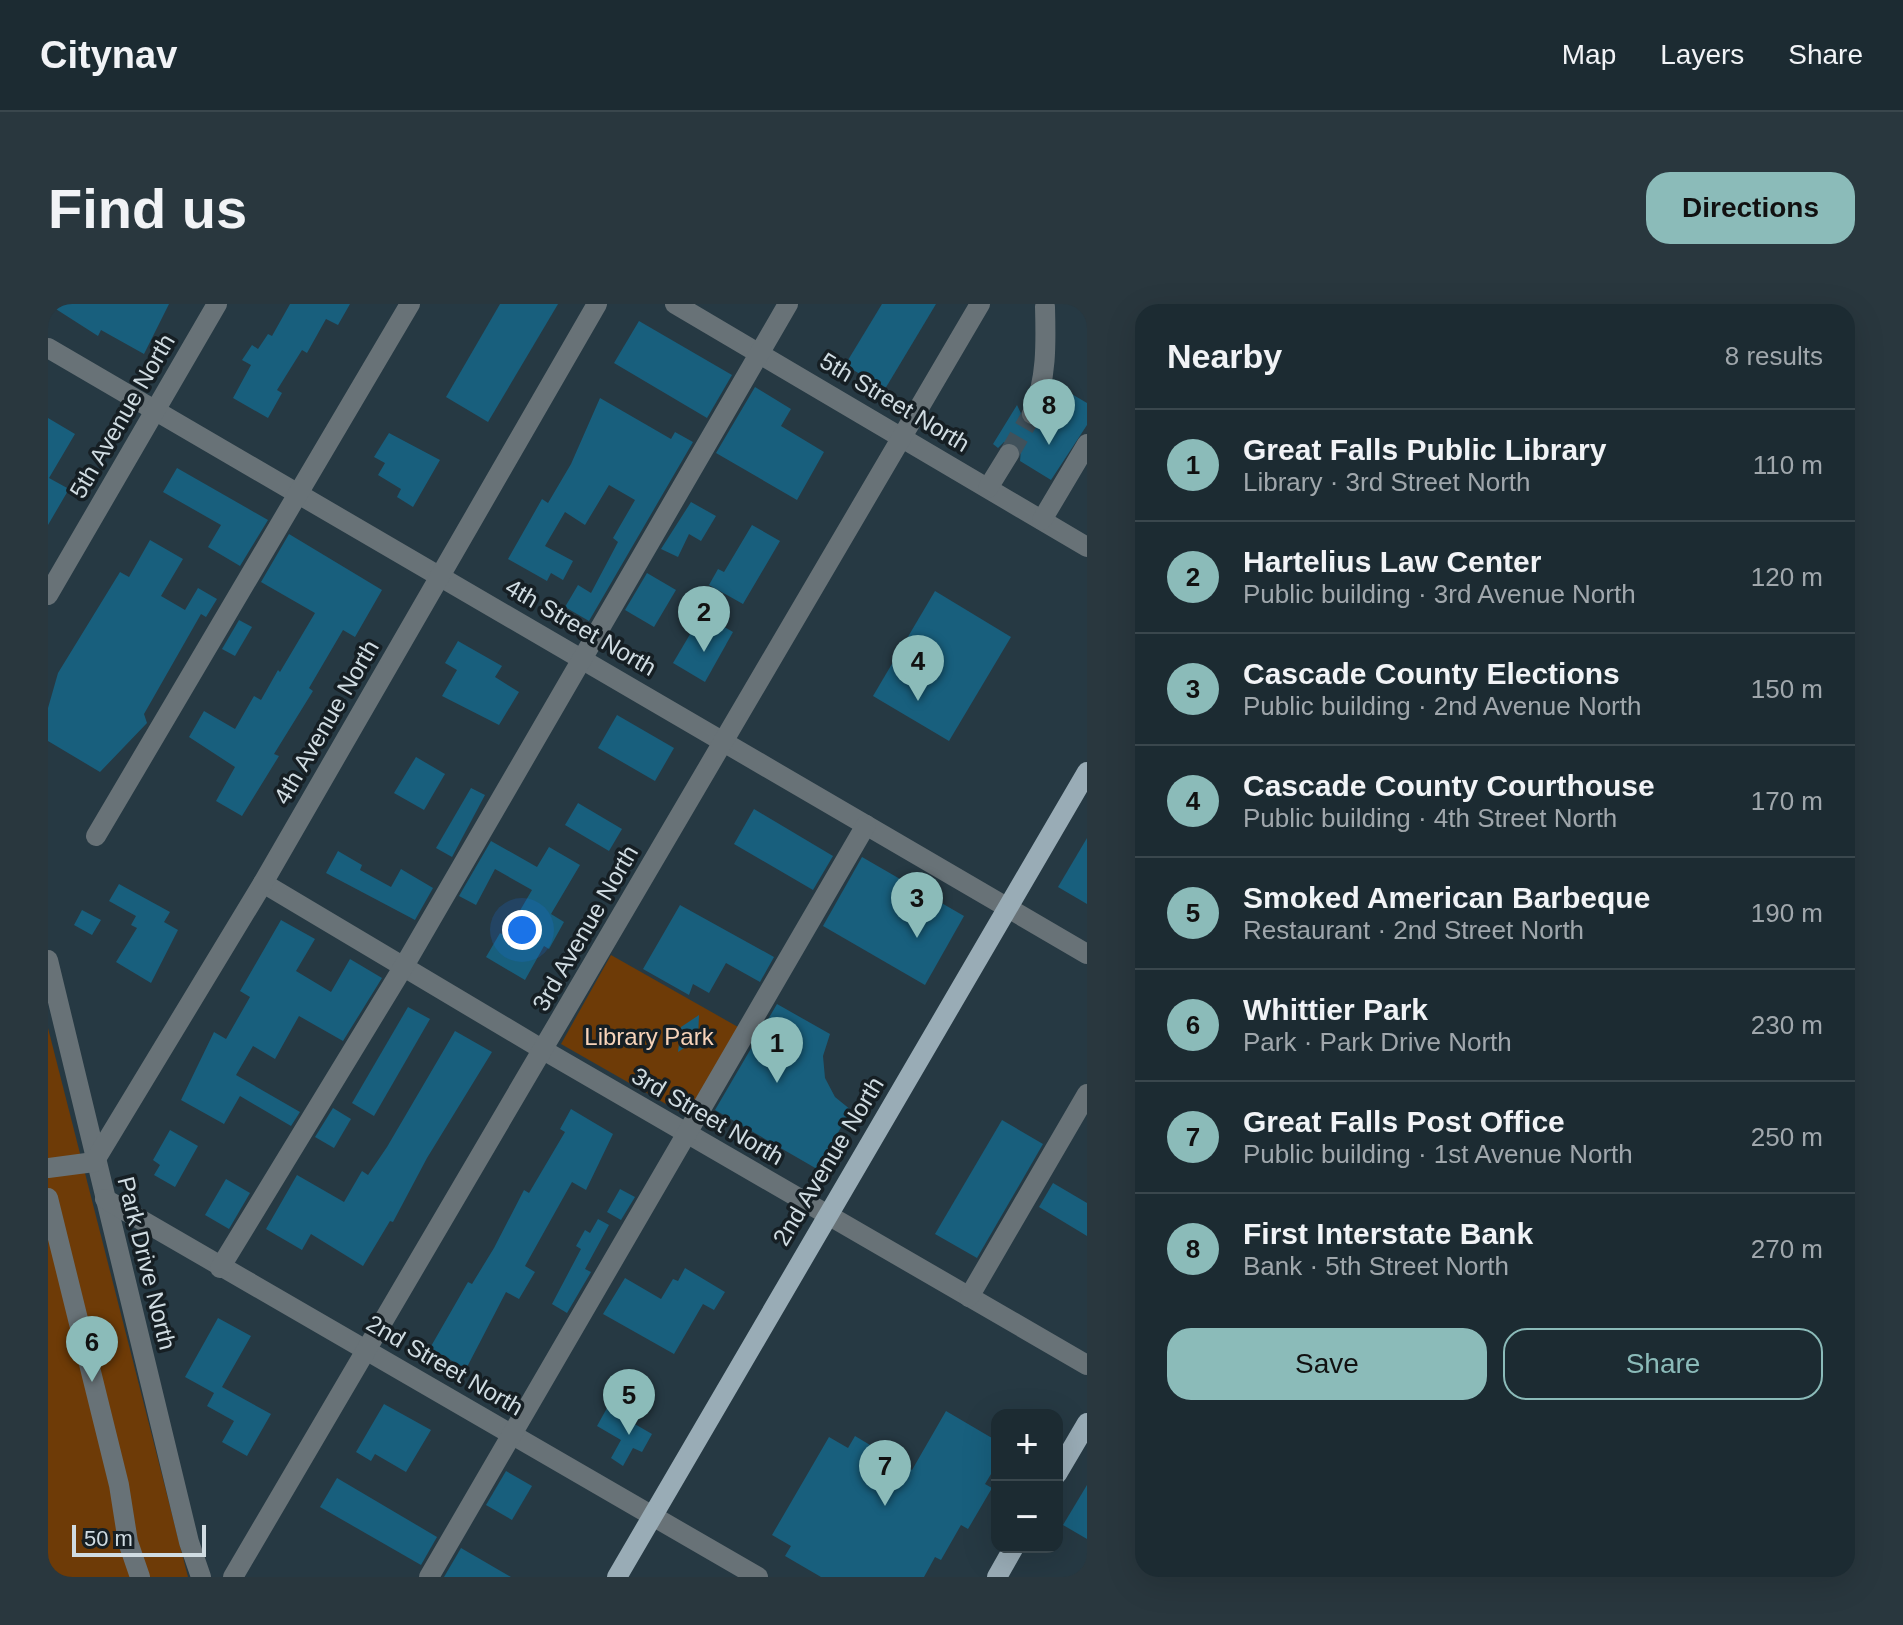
<!DOCTYPE html>
<html lang="en">
<head>
<meta charset="utf-8">
<style>
  body { margin:0; font-family:Helvetica,sans-serif; background:#29373e; color:#f1f3f6 }
  .controls { position:absolute; right:24px; bottom:24px; display:grid; overflow:hidden; border-radius:16px; box-shadow:0 8px 32px #0002 }
  .controls button { width:72px; height:72px; display:grid; place-items:center; padding:0; border:0; border-bottom:2px solid #3a474d; background:#1c2b32; color:#f1f3f6; font:40px sans-serif }
  .scale { position:absolute; left:24px; bottom:20px; width:134px; box-sizing:border-box; padding-left:8px; border:4px solid #d0dce2; border-top:0; font-size:22px; line-height:28px; white-space:nowrap; color:#d0dce2; -webkit-text-stroke:6px #161f24; paint-order:stroke }
  .you { position:absolute; left:474px; top:626px; width:28px; height:28px; margin:-20px; border:6px solid #fff; border-radius:50%; background:#1a73e8; box-shadow:0 0 0 12px #1a73e833 }
  .badge { display:grid; place-items:center; width:52px; height:52px; border-radius:50%; background:#8bbbb9; color:#111; font-size:26px; font-weight:700 }
  .pin { position:absolute; translate:-50% -66px; filter:drop-shadow(0 2px 4px #0008) }
  .pin::after { content:''; position:absolute; top:42px; width:28px; height:24px; background:inherit; clip-path:polygon(0 0,100% 0,50% 100%) }
  .list { margin:0; padding:0; list-style:none }
  h2 { display:flex; justify-content:space-between; align-items:center; height:104px; margin:0; padding:0 32px; font-size:34px }
  h2 small { font-size:26px; font-weight:400; color:#a0a7ac }
  .list li { display:grid; grid-template-columns:52px 1fr auto; gap:24px; align-items:center; box-sizing:border-box; height:112px; padding:0 32px; border-top:2px solid #3a474d }
  .list b { display:block; font-size:30px; white-space:nowrap }
  .list p { margin:0; font-size:26px; white-space:nowrap; color:#a0a7ac }
  .list em { font-size:26px; font-style:normal; color:#a0a7ac }
  .actions { display:flex; gap:16px; padding:24px 32px }
  .actions a { flex:1; padding:18px 0; border:2px solid #8bbbb9; border-radius:24px; text-align:center; font-size:28px; color:#8bbbb9 }
  .actions .main { background:#8bbbb9; color:#111 }
  .map { position:relative; flex:none; width:1039px; height:1273px; overflow:hidden; border-radius:24px }
  header { display:flex; align-items:center; gap:48px; box-sizing:border-box; height:112px; padding:0 40px; background:#1c2b32; border-bottom:2px solid #3a474d }
  header strong { font-size:38px }
  nav { display:flex; gap:44px; margin-inline-start:auto; font-size:28px }
  .intro { display:flex; align-items:center; justify-content:space-between; box-sizing:border-box; height:192px; padding:0 48px }
  h1 { margin:0; font-size:56px }
  .button { padding:20px 36px; border-radius:24px; background:#8bbbb9; color:#111; font-size:28px; font-weight:700 }
  main { display:flex; gap:48px; padding:0 48px }
  aside { flex:1; background:#1c2b32; border-radius:24px; box-shadow:0 8px 32px #0002 }
  .map>svg:first-child { display:block }
  .green { fill:#6e3b07 }
  .building { fill:#185f7d }
  .lines { fill:none; stroke-linecap:round; stroke-linejoin:round }
  .minor-tunnel { stroke:#40515b; stroke-width:20; stroke-dasharray:20 10; stroke-linecap:butt }
  .minor { stroke:#687277; stroke-width:20 }
  .major { stroke:#99acb6; stroke-width:20 }
  .labels { text-anchor:middle; dominant-baseline:central; stroke-width:7; stroke-linejoin:round; paint-order:stroke }
  .street-label { font-size:24px; fill:#d0dce2; stroke:#161f24 }
  .park-label { font-size:24px; fill:#f7d3b9; stroke:#161f24 }
</style>
</head>
<body>
<header>
<strong>Citynav</strong>
<nav><a>Map</a><a>Layers</a><a>Share</a></nav>
</header>
<div class="intro"><h1>Find us</h1><a class="button">Directions</a></div>
<main>
<div class="map">
<svg width="1039" height="1273" viewBox="0 0 1039 1273">
  <rect width="100%" height="100%" fill="#263943"/>
  <!-- green -->
  <g class="green">
    <polygon points="563,651 690,723 639,812 513,740"/>
    <polygon points="0,724 140,1273 0,1273"/>
  </g>
  <!-- building -->
  <g class="building">
    <polygon points="0,0 121,0 96,50 53,26 50,32"/>
    <polygon points="242,0 302,0 290,21 278,15 259,49 254,46 229,86 234,89 220,114 185,94 203,61 194,56 204,41 210,45 220,30 224,32"/>
    <polygon points="452,0 510,0 440,118 398,93"/>
    <polygon points="834,0 888,0 837,85 797,61"/>
    <polygon points="591,17 684,71 659,114 566,59"/>
    <polygon points="707,83 743,105 733,122 776,148 749,196 668,149"/>
    <polygon points="1022,89 1039,99 1039,121 1003,176 972,157 973,145 967,139 956,138 950,144 945,140 969,101 979,122 987,123 995,116 1003,121"/>
    <polygon points="552,94 623,135 627,128 645,138 541,317 517,303 530,281 543,289 570,238 565,234 587,196 561,181 537,221 517,208 497,242 525,257 515,276 503,269 499,277 460,255 494,195 500,199 523,160"/>
    <polygon points="0,114 27,130 1,174 21,185 0,221"/>
    <polygon points="341,129 392,156 365,203 349,193 353,185 330,171 337,159 326,153"/>
    <polygon points="129,164 220,216 192,262 160,243 173,221 115,188"/>
    <polygon points="643,198 668,212 653,237 641,230 630,253 613,245"/>
    <polygon points="704,221 732,237 695,300 661,281 670,265 676,268"/>
    <polygon points="241,230 334,286 307,333 295,326 261,384 265,387 226,450 231,452 194,512 168,497 187,463 141,433 156,407 187,425 206,392 213,396 230,366 232,368 267,309 213,278"/>
    <polygon points="102,236 135,255 113,292 137,306 150,284 169,295 158,313 153,310 96,410 99,419 52,468 0,437 0,404 10,369 72,268 81,273"/>
    <polygon points="599,269 628,286 606,323 577,306"/>
    <polygon points="887,287 963,333 901,437 825,392"/>
    <polygon points="654,310 685,328 657,378 625,359"/>
    <polygon points="191,316 204,323 187,352 174,345"/>
    <polygon points="410,337 454,362 447,373 471,388 451,421 394,392 409,366 397,359"/>
    <polygon points="569,411 626,444 607,477 550,444"/>
    <polygon points="368,453 397,470 376,506 346,489"/>
    <polygon points="423,484 437,491 404,553 388,544"/>
    <polygon points="530,499 574,525 561,547 517,521"/>
    <polygon points="706,505 785,552 765,586 686,540"/>
    <polygon points="1039,534 1039,600 1010,583"/>
    <polygon points="443,537 489,563 501,543 532,561 503,610 516,618 501,645 496,642 477,676 438,653 452,629 457,632 484,586 447,565 428,601 411,592"/>
    <polygon points="290,547 314,561 312,566 343,583 353,565 385,584 367,616 278,569"/>
    <polygon points="814,553 916,612 877,681 775,622"/>
    <polygon points="71,580 122,608 116,618 130,626 103,679 68,658 89,624 83,621 88,612 61,597"/>
    <polygon points="632,601 726,653 712,678 678,659 661,689 645,680 641,691 595,665"/>
    <polygon points="34,606 53,616 44,631 26,621"/>
    <polygon points="233,616 267,635 248,667 283,688 302,655 334,674 295,737 251,712 227,755 205,742 188,771 252,808 243,822 192,792 176,820 133,796 166,728 178,735 202,693 192,687"/>
    <polygon points="729,700 782,730 775,752 777,774 787,793 803,806 769,865 667,806"/>
    <polygon points="360,703 382,715 326,812 304,799"/>
    <polygon points="651,711 650,735 630,748 633,723"/>
    <polygon points="407,727 444,748 379,854 345,918 342,917 315,962 263,930 254,946 218,925 249,871 296,898 314,867 320,871 339,843"/>
    <polygon points="285,804 303,815 286,844 267,833"/>
    <polygon points="523,805 565,830 538,886 524,878 477,962 487,968 471,995 458,988 418,1065 382,1044 420,978 424,980 446,944 476,886 481,889 517,828 512,825"/>
    <polygon points="954,816 995,840 929,954 887,930"/>
    <polygon points="122,826 150,842 127,883 106,871 112,861 105,856"/>
    <polygon points="178,875 202,889 181,925 157,911"/>
    <polygon points="1005,879 1039,899 1039,932 991,903"/>
    <polygon points="572,885 587,893 573,916 559,908"/>
    <polygon points="550,915 561,921 537,965 543,968 519,1009 504,1000 533,945 528,942 537,926 542,929"/>
    <polygon points="637,964 677,988 666,1006 655,1000 626,1050 555,1010 577,974 613,995 625,975 630,977"/>
    <polygon points="170,1014 203,1032 174,1083 223,1110 199,1152 174,1138 186,1117 159,1102 166,1089 137,1073"/>
    <polygon points="336,1100 383,1126 358,1168 327,1150 323,1157 308,1148"/>
    <polygon points="559,1104 604,1130 594,1148 585,1144 575,1162 563,1154 573,1136 549,1122"/>
    <polygon points="898,1107 949,1137 949,1160 937,1180 944,1184 920,1225 913,1221 893,1256 887,1253 876,1273 773,1273 737,1252 743,1242 724,1231 781,1133 800,1144 807,1132 864,1166"/>
    <polygon points="458,1167 484,1182 464,1216 438,1201"/>
    <polygon points="289,1174 389,1233 373,1261 272,1203"/>
    <polygon points="1039,1181 1039,1235 1015,1221"/>
    <polygon points="413,1244 463,1273 396,1273"/>
  </g>
  <g class="lines">
    <!-- minor-tunnel -->
    <polyline class="minor-tunnel" points="961,150 984,110"/>
    <!-- minor -->
    <g class="minor">
      <polyline points="627,0 1039,243"/>
      <polyline points="0,44 1039,650"/>
      <path d="M 984,110 C 999,77 998,38 997,3"/>
      <polyline points="940,184 961,150"/>
      <polyline points="994,216 1039,140"/>
      <polyline points="0,291 169,0"/>
      <polyline points="48,532 362,0"/>
      <polyline points="215,579 497,747 1039,1061"/>
      <polyline points="0,656 141,1238 153,1273"/>
      <polyline points="0,864 46,858 215,579 549,0"/>
      <polyline points="0,894 71,1181 80,1238 92,1273"/>
      <polyline points="57,895 710,1273"/>
      <polyline points="172,964 356,662 740,0"/>
      <polyline points="921,993 1039,790"/>
      <polyline points="185,1273 932,0"/>
      <polyline points="381,1273 818,521"/>
    </g>
    <!-- major -->
    <g class="major">
      <polyline points="1009,1170 1039,1119"/>
      <polyline points="569,1273 1039,468"/>
      <polyline points="949,1273 966,1243"/>
    </g>
  </g>
  <g class="labels">
    <!-- street labels -->
    <g class="street-label">
      <text transform="translate(847 98) rotate(31)">5th Street North</text>
      <text transform="translate(74 112) rotate(-60)">5th Avenue North</text>
      <text transform="translate(533 323) rotate(30)">4th Street North</text>
      <text transform="translate(278 418) rotate(-60)">4th Avenue North</text>
      <text transform="translate(537 624) rotate(-60)">3rd Avenue North</text>
      <text transform="translate(660 812) rotate(30)">3rd Street North</text>
      <text transform="translate(780 857) rotate(-59)">2nd Avenue North</text>
      <text transform="translate(99 959) rotate(76)">Park Drive North</text>
      <text transform="translate(397 1061) rotate(30)">2nd Street North</text>
    </g>
    <!-- park labels -->
    <g class="park-label">
      <text x="601" y="732">Library Park</text>
    </g>
  </g>
</svg>
<div class="controls">
<button>+</button>
<button>−</button>
</div>
<div class="scale">50 m</div>
<div class="you"></div>
<div class="pin badge" style="left:729px;top:779px">1</div>
<div class="pin badge" style="left:656px;top:348px">2</div>
<div class="pin badge" style="left:869px;top:634px">3</div>
<div class="pin badge" style="left:870px;top:397px">4</div>
<div class="pin badge" style="left:581px;top:1131px">5</div>
<div class="pin badge" style="left:44px;top:1078px">6</div>
<div class="pin badge" style="left:837px;top:1202px">7</div>
<div class="pin badge" style="left:1001px;top:141px">8</div>
</div>
<aside>
<h2>Nearby<small>8 results</small></h2>
<ul class="list">
<li><span class="badge">1</span><div><b>Great Falls Public Library</b><p>Library · 3rd Street North</p></div><em>110 m</em></li>
<li><span class="badge">2</span><div><b>Hartelius Law Center</b><p>Public building · 3rd Avenue North</p></div><em>120 m</em></li>
<li><span class="badge">3</span><div><b>Cascade County Elections</b><p>Public building · 2nd Avenue North</p></div><em>150 m</em></li>
<li><span class="badge">4</span><div><b>Cascade County Courthouse</b><p>Public building · 4th Street North</p></div><em>170 m</em></li>
<li><span class="badge">5</span><div><b>Smoked American Barbeque</b><p>Restaurant · 2nd Street North</p></div><em>190 m</em></li>
<li><span class="badge">6</span><div><b>Whittier Park</b><p>Park · Park Drive North</p></div><em>230 m</em></li>
<li><span class="badge">7</span><div><b>Great Falls Post Office</b><p>Public building · 1st Avenue North</p></div><em>250 m</em></li>
<li><span class="badge">8</span><div><b>First Interstate Bank</b><p>Bank · 5th Street North</p></div><em>270 m</em></li>
</ul>
<div class="actions"><a class="main">Save</a><a>Share</a></div>
</aside>
</main>
</body>
</html>
